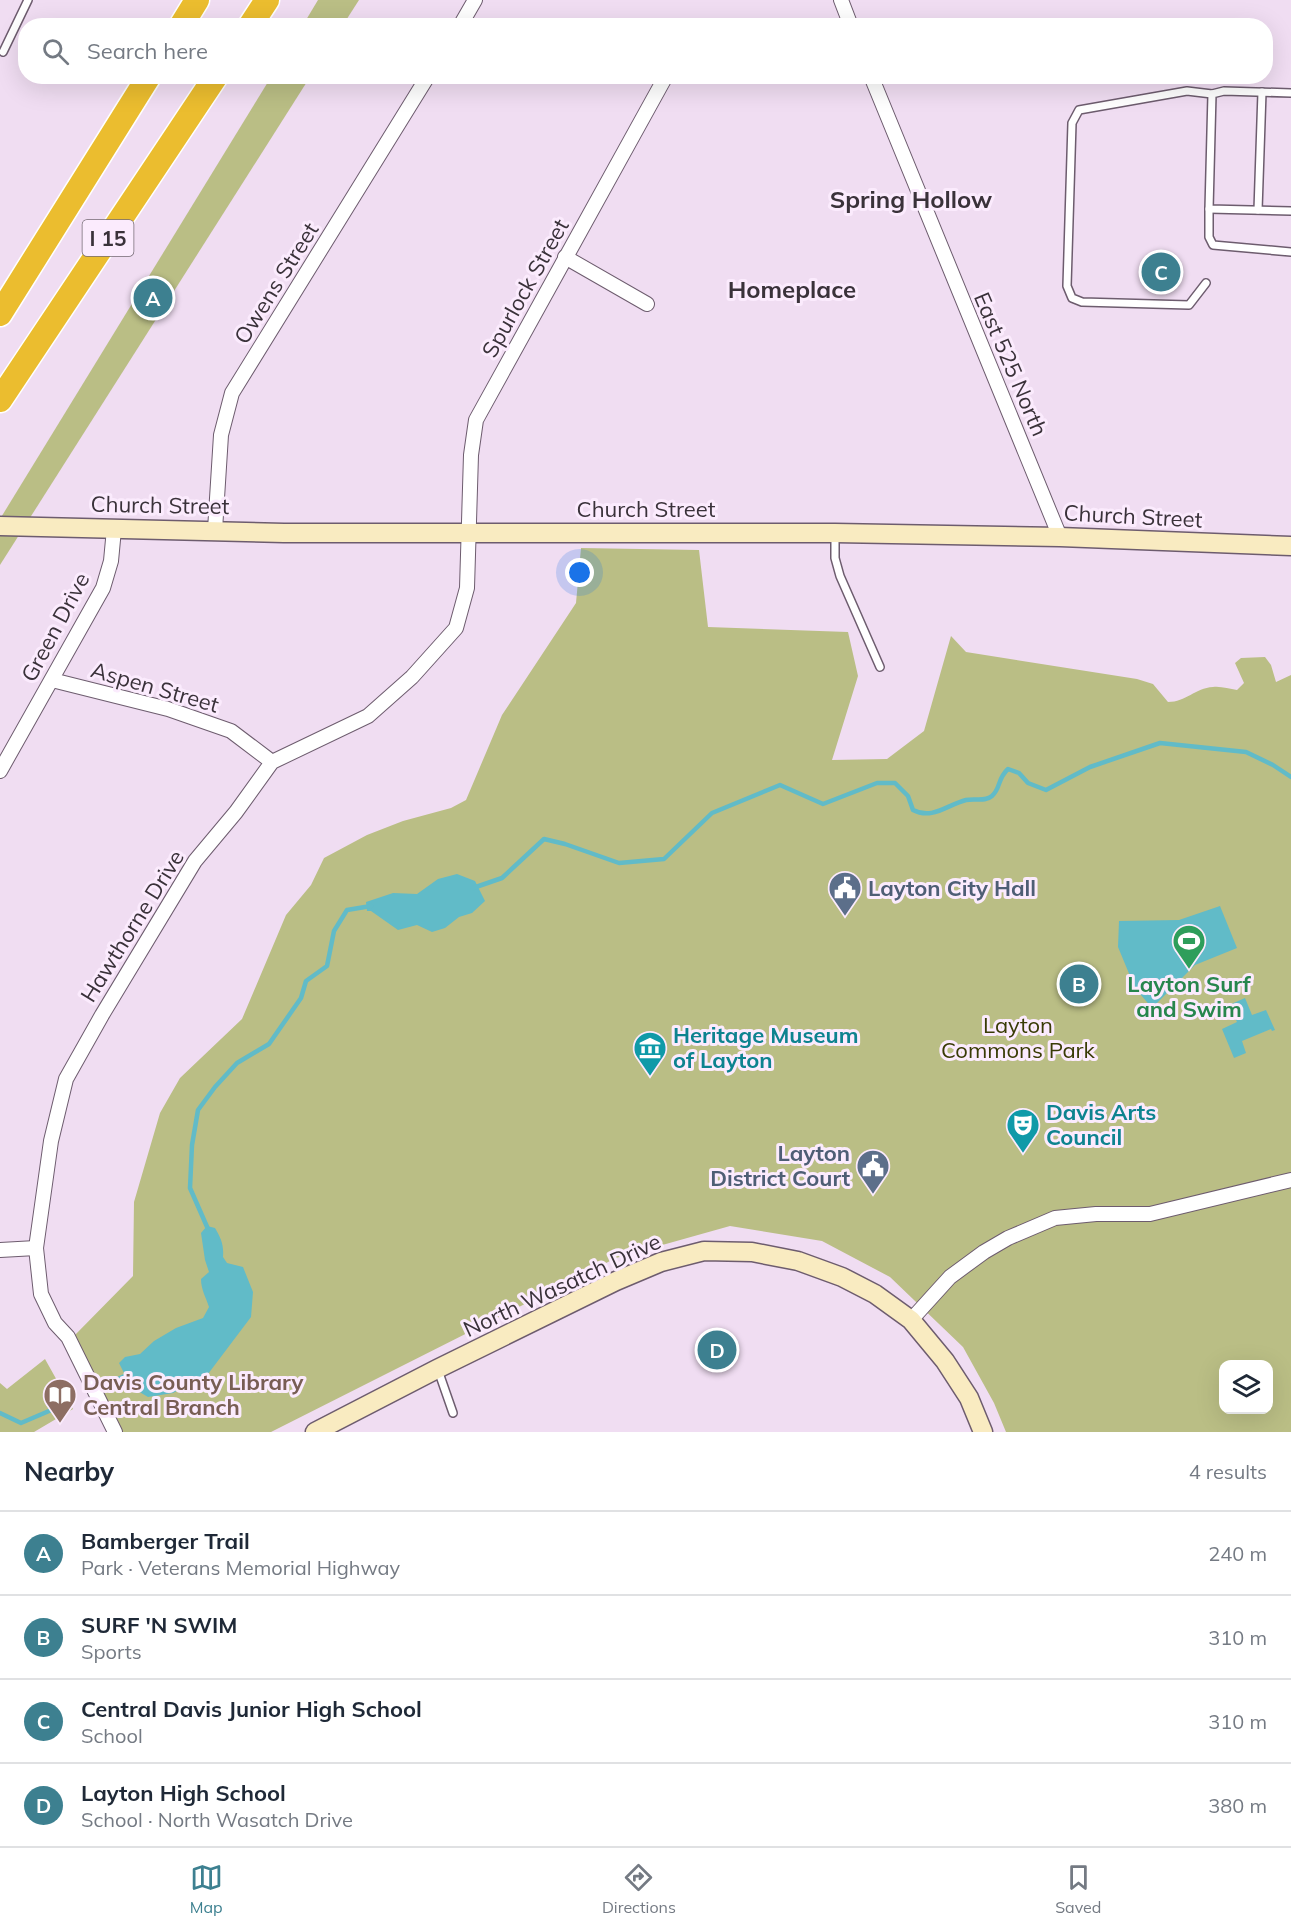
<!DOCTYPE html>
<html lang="en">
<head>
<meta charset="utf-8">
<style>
  body { margin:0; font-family:Mulish,sans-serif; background:#f6f6f7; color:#1f2937 }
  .controls { position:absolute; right:18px; bottom:18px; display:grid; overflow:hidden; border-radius:12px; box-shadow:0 6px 24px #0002 }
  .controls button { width:54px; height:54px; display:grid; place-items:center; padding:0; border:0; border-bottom:2px solid #e0e1e3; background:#fff; color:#1f2937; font:30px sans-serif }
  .you { position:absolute; left:580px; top:573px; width:21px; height:21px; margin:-15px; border:4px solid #fff; border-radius:50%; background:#1a73e8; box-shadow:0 0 0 9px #1a73e833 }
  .badge { display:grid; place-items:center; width:39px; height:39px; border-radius:50%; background:#3d8090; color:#fff; font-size:20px; font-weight:700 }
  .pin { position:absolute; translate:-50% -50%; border:3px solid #fff; box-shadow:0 2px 6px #0006 }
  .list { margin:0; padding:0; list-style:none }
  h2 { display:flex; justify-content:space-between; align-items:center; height:78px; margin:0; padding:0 24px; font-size:26px }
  h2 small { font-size:20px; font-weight:400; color:#747a83 }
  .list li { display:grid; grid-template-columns:39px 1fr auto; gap:18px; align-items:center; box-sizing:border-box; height:84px; padding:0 24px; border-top:2px solid #e0e1e3 }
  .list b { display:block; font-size:22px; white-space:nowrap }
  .list p { margin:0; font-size:20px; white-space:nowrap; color:#747a83 }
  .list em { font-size:20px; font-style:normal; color:#747a83 }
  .icon { flex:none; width:33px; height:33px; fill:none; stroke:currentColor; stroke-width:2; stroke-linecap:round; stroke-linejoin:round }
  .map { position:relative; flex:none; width:1291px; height:1432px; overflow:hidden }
  .search { position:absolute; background:#fff; box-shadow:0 6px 24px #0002; left:18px; right:18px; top:18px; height:66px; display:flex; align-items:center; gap:15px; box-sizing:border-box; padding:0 21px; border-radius:24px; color:#747a83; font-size:22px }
  .sheet { height:414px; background:#fff }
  nav { display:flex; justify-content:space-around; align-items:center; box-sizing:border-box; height:84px; border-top:2px solid #e0e1e3; background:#fff; font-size:16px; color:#747a83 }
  nav a { display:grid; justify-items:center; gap:3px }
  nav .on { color:#3d8090 }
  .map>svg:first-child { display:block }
  .green { fill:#babe85; fill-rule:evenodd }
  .water { fill:#61bbc8 }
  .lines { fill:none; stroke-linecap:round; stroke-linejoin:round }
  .stream { stroke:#61bbc8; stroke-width:4.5 }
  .lane-casing { stroke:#6d5c6e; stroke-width:10 }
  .street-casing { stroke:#6d5c6e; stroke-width:16 }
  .secondary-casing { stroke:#6d5c6e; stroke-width:21 }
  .highway-casing { stroke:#fff; stroke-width:27 }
  .lane { stroke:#fff; stroke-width:7 }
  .street { stroke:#fff; stroke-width:14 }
  .secondary { stroke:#f9ebc1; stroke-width:18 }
  .highway { stroke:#ebbd2f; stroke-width:24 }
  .labels { text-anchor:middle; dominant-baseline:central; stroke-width:6; stroke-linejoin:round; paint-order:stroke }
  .shield { fill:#fbebfd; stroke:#746a74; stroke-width:1.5 }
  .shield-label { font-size:21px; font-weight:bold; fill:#3a323a }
  .street-label { font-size:22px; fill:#3a323a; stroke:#fbebfd }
  .service-label { font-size:22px; font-weight:bold; fill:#4e5e75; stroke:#fbebfd; text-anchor:start }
  .leisure-label { font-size:22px; font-weight:bold; fill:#27864d; stroke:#fbebfd }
  .park-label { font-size:22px; fill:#393b05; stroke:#fbebfd }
  .culture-label { font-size:22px; font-weight:bold; fill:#0d838f; stroke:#fbebfd; text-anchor:start }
  .education-label { font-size:22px; font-weight:bold; fill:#785e54; stroke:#fbebfd; text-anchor:start }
  .neighbourhood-label { font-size:24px; font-weight:bold; fill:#3a323a; stroke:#fbebfd }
</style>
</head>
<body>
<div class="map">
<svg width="1291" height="1432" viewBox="0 0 1291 1432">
  <rect width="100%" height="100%" fill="#f0ddf2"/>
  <!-- green -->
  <g class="green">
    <polygon points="318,0 359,0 343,25 303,25"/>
    <polygon points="271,77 310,77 0,565 0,519"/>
    <path d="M 581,548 L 699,550 L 708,627 L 848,632 L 858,676 L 832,760 L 887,759 L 924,731 L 951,636 L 966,652 L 1137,679 L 1153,684 L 1168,702 C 1186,702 1195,688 1213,687 C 1221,686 1229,689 1237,690 L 1244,683 L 1235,663 L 1241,658 L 1265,657 L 1271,665 L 1276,682 L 1291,675 L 1291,1432 L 1006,1432 L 994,1403 L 963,1347 L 890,1277 L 822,1241 L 730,1226 L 616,1258 L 271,1432 L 122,1432 L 74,1336 L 133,1276 L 134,1202 L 160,1113 L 180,1078 L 242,1019 L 286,915 L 311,885 L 324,858 L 367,835 L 403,821 L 451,808 L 466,800 L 502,715 L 576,603 ZM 1224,1364 L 1268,1364 L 1268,1410 L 1224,1410 Z"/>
    <polygon points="45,1359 73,1409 34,1432 0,1432 0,1383 7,1389"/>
  </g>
  <!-- water -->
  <g class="water">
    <polygon points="457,874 475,881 485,901 472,913 459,917 445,928 432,932 417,925 398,930 371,911 367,911 366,902 393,893 417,894 438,879"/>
    <polygon points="1220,906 1237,948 1195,965 1152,1008 1135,988 1118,947 1119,921 1179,920"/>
    <polygon points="1245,998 1252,1015 1266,1010 1275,1030 1272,1031 1271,1029 1242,1041 1246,1053 1234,1058 1222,1029 1237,1022 1229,1005"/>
    <path d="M 207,1226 L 215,1228 C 221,1238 224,1245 223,1257 L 227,1263 L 243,1267 L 253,1292 L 251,1317 L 208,1374 L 173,1393 L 148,1397 L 131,1387 L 119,1363 L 125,1357 L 140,1354 L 154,1341 L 176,1328 L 203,1318 L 209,1307 C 206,1297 201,1290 201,1279 L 209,1272 L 205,1260 L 201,1233 Z"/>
  </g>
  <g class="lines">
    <!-- stream -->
    <g class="stream">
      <path d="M 473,888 L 502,878 L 544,839 L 565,844 L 619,863 L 664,859 L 712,813 L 780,785 L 823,804 L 877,783 L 895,783 L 908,796 L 913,810 C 932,820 947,805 966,800 C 975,798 985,802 992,796 C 1001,788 997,779 1008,769 L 1019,773 L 1028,783 L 1046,790 L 1090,767 L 1160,743 L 1246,752 L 1273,765 L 1291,777"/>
      <polyline points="208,1229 190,1188 192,1145 198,1110 215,1087 237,1063 269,1044 301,998 306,981 327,966 334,931 347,910 371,906"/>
      <polyline points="118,1379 131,1373"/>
      <polyline points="0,1413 21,1423 56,1408"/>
    </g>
    <!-- lane casing -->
    <g class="lane-casing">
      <g id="lane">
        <polyline points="3,52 28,0"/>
        <polyline points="1291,93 1224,91 1212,94 1209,209 1291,211"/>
        <polyline points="1209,209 1209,237 1213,245 1291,252"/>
        <polyline points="1258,210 1262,92"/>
        <polyline points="1206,283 1189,305 1082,302 1072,298 1067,286 1072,123 1079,110 1187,91 1212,94"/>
        <polyline points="835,535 835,558 840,576 880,667"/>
        <polyline points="438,1370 453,1413"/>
      </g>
    </g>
    <!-- street casing -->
    <g class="street-casing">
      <g id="street">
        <polyline points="841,0 851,26"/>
        <polyline points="460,26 475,0"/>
        <polyline points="871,76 1060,537"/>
        <polyline points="565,257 647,304"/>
        <polyline points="215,530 221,435 232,393 428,76"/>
        <polyline points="52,680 168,709 231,731 272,762"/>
        <polyline points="0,771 103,588 111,561 114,529"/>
        <polyline points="0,1250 36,1248"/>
        <polyline points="911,1320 950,1277 984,1252 1008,1238 1055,1218 1096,1214 1150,1214 1291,1180"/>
        <polyline points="115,1432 68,1337 55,1323 41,1294 36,1248 51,1141 66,1079 102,1015 195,861 236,812 272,762 368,716 412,677 456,628 467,588 471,455 476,420 666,76"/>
      </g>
    </g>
    <!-- secondary casing -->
    <g class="secondary-casing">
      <g id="secondary">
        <polyline points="0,526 284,533 835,533 1060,537 1291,546"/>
        <polyline points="315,1432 437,1369 616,1281 661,1262 704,1251 752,1252 798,1261 842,1277 875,1294 911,1320 945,1361 969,1398 983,1432"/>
      </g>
    </g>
    <!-- highway casing -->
    <g class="highway-casing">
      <g id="highway">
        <polyline points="181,26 197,0"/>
        <polyline points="250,26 267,0"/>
        <polyline points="0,314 149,76"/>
        <polyline points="0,400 216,76"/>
      </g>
    </g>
    <!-- lane -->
    <use href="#lane" class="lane"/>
    <!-- street -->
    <use href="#street" class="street"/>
    <!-- secondary -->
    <use href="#secondary" class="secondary"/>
    <!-- highway -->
    <use href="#highway" class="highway"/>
  </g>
  <!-- icons -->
  <defs>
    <g id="civic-pin" transform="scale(1.725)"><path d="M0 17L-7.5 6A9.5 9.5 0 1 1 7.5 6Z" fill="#5c6f8a" stroke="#fbebfd"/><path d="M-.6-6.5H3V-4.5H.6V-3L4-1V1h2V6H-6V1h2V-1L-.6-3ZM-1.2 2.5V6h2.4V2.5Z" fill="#fff"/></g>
    <g id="stadium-pin" transform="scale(1.725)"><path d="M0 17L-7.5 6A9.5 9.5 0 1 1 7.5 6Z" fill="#2e9e5b" stroke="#fbebfd"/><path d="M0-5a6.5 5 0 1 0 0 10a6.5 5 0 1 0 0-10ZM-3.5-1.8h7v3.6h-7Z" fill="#fff"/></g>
    <g id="museum-pin" transform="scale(1.725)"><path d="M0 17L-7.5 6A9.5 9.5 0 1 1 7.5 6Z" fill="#0f9aa8" stroke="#fbebfd"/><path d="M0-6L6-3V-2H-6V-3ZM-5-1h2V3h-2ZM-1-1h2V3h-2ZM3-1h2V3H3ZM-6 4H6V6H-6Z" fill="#fff"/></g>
    <g id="theatre-pin" transform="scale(1.725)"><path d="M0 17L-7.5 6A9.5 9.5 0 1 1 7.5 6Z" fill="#0f9aa8" stroke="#fbebfd"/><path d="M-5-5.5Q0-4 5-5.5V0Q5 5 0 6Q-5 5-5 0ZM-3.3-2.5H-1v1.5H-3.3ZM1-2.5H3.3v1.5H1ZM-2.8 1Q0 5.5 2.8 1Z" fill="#fff"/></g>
    <g id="library-pin" transform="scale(1.725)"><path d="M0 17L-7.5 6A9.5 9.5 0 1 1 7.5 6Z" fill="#8d6e63" stroke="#fbebfd"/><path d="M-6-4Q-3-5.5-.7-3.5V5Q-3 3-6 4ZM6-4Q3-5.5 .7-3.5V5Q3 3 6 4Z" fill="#fff"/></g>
  </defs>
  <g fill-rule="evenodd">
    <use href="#civic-pin" x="845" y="888"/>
    <use href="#stadium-pin" x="1189" y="941"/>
    <use href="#museum-pin" x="650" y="1048"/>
    <use href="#theatre-pin" x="1023" y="1125"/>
    <use href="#civic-pin" x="873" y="1166"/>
    <use href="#library-pin" x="60" y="1395"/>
  </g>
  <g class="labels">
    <!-- shield labels -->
    <rect class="shield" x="82.5" y="220" width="51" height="36" rx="4.5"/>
    <g class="shield-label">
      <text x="108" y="238">I 15</text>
    </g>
    <!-- street labels -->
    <g class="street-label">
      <text transform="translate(276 283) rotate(-58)">Owens Street</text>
      <text transform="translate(525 288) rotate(-61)">Spurlock Street</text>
      <text transform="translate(1011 364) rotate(67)">East 525 North</text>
      <text transform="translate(160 505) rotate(1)">Church Street</text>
      <text x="646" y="509">Church Street</text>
      <text transform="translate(1133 516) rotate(3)">Church Street</text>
      <text transform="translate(55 627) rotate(-62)">Green Drive</text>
      <text transform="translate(155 687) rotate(16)">Aspen Street</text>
      <text transform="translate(132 926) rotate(-58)">Hawthorne Drive</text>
      <text transform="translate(562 1285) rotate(-25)">North Wasatch Drive</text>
    </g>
    <!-- service labels -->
    <g class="service-label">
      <text x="868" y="888">Layton City Hall</text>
      <text x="850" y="1153" text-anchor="end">Layton<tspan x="850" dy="25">District Court</tspan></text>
    </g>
    <!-- leisure labels -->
    <g class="leisure-label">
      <text x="1189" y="984">Layton Surf<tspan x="1189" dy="25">and Swim</tspan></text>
    </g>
    <!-- park labels -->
    <g class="park-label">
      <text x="1018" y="1025">Layton<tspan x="1018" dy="25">Commons Park</tspan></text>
    </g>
    <!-- culture labels -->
    <g class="culture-label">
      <text x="673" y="1035">Heritage Museum<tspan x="673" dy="25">of Layton</tspan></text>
      <text x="1046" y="1112">Davis Arts<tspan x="1046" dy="25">Council</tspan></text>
    </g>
    <!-- education labels -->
    <g class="education-label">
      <text x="83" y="1382">Davis County Library<tspan x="83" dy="25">Central Branch</tspan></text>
    </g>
    <!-- neighbourhood labels -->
    <g class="neighbourhood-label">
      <text x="911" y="199">Spring Hollow</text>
      <text x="792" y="289">Homeplace</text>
    </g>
  </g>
</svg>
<div class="controls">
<button><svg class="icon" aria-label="layers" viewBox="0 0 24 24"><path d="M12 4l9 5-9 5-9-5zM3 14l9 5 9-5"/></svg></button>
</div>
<div class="you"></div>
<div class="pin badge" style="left:153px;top:298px">A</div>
<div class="pin badge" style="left:1079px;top:984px">B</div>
<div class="pin badge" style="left:1161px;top:272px">C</div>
<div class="pin badge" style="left:717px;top:1350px">D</div>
<div class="search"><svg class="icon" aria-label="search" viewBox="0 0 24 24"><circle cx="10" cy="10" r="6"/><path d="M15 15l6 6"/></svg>Search here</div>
</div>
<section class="sheet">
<h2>Nearby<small>4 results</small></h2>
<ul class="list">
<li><span class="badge">A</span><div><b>Bamberger Trail</b><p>Park · Veterans Memorial Highway</p></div><em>240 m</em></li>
<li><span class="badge">B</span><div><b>SURF 'N SWIM</b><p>Sports</p></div><em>310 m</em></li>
<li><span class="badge">C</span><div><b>Central Davis Junior High School</b><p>School</p></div><em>310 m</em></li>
<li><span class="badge">D</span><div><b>Layton High School</b><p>School · North Wasatch Drive</p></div><em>380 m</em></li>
</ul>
</section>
<nav>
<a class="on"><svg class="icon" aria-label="map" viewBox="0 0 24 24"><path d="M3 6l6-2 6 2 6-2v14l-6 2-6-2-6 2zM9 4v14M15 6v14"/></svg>Map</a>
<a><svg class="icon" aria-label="directions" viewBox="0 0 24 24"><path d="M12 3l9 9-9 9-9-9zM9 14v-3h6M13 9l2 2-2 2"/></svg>Directions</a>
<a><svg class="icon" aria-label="saved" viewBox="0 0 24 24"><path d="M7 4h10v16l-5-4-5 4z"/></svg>Saved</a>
</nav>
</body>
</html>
